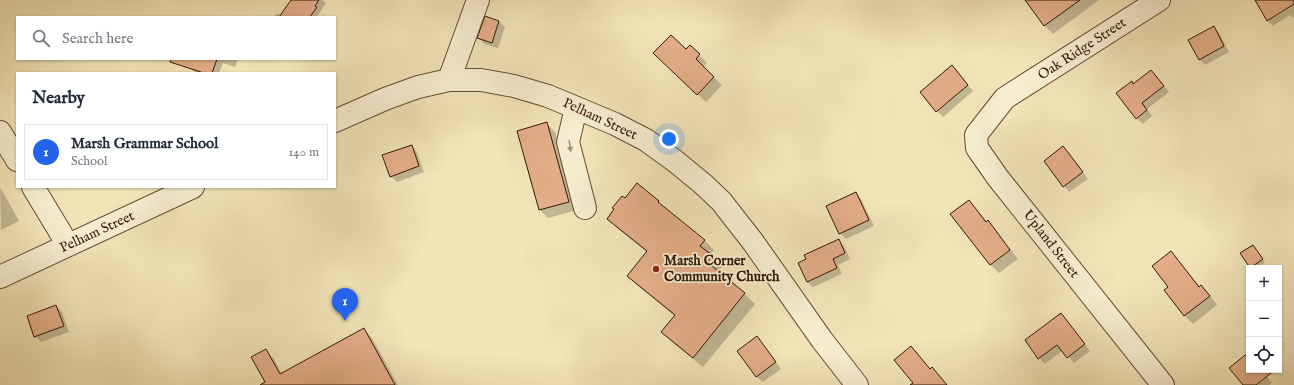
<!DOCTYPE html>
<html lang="en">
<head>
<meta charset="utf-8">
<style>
  body { margin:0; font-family:"IM FELL English",serif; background:#f2f2f3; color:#1f2937 }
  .controls { position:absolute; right:12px; bottom:12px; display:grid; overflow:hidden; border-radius:0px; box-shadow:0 1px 3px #0004 }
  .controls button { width:36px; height:36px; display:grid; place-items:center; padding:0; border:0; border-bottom:1px solid #e0e1e3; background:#fff; color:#1f2937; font:20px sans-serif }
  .you { position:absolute; left:669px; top:139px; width:14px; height:14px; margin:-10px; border:3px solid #fff; border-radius:50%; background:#1a73e8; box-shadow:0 0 0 6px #1a73e833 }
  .badge { display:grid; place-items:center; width:26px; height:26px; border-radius:50%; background:#2563eb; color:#fff; font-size:13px; font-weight:700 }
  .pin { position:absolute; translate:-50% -33px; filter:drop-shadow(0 1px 2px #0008) }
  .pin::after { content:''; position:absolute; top:21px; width:14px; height:12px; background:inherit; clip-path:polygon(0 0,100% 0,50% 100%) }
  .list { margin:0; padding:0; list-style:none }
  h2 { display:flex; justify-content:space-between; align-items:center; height:52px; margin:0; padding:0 16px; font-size:17px }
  h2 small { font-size:13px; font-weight:400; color:#747a83 }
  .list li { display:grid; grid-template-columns:26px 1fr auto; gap:12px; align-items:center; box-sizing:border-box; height:56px; margin:0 8px 8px; padding:0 8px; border:1px solid #e0e1e3; border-radius:0px }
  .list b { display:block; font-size:15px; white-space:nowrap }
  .list p { margin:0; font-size:13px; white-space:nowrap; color:#747a83 }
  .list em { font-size:13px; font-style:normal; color:#747a83 }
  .icon { flex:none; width:22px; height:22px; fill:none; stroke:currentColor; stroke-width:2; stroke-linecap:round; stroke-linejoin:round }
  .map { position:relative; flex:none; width:1294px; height:385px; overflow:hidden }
  .search { position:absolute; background:#fff; box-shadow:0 1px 3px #0004; left:16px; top:16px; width:320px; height:44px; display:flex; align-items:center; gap:10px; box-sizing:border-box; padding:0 14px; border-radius:0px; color:#747a83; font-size:15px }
  .panel { position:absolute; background:#fff; box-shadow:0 1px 3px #0004; left:16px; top:72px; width:320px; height:116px; border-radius:0px }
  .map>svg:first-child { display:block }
  .shadow { fill:#0003 }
  .building { fill:#e3ae88; stroke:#331804 }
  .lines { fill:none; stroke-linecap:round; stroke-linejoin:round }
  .minor-casing { stroke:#634b31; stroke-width:24 }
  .minor { stroke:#f7eed1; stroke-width:22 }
  .oneway { fill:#9f8e75 }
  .poi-dot { fill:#8f2418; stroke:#f7eed1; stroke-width:1.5 }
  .labels { text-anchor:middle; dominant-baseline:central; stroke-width:3.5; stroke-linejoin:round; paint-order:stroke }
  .street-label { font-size:14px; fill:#331804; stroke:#f7eed1 }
  .poi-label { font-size:14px; font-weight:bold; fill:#331804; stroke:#f7eed1; text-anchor:start }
</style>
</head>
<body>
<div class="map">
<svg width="1294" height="385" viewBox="0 0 1294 385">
  <rect width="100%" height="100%" fill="#f2e5b8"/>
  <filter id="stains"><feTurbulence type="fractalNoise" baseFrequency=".005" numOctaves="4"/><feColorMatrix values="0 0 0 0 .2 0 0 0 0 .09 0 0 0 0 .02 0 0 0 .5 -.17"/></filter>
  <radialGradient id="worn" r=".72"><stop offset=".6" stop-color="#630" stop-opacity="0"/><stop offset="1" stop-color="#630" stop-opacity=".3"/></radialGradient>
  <!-- shadow -->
  <g class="shadow">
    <polygon points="292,0 323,0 326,3 317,17 274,17 277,13 281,16"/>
    <polygon points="1026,0 1099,0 1053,34 1045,26"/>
    <polygon points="1263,0 1294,0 1294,17 1293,18 1290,15 1273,26 1268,21 1289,8 1288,6"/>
    <polygon points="486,18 499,22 505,27 498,48 484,44 479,38"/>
    <polygon points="1213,28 1219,33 1229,52 1205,65 1199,59"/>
    <polygon points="686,50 699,55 707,63 703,67 722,85 706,102 663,61"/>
    <polygon points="193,59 238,59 235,67 223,63 219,73 196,73 190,68"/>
    <polygon points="957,72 973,91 943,117 937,111"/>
    <polygon points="1157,77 1169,92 1147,109 1152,116 1143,124 1137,118 1134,85"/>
    <polygon points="547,124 555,132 577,210 548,218 540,210 519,131"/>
    <polygon points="412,146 417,152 424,172 397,182 391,176"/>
    <polygon points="1063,148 1069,153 1088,179 1069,192 1064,186"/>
    <polygon points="637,184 704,240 714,250 710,255 722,267 718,272 745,294 755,304 703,367 672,342 662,332 675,316 638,286 628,276 647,252 618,229 608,219"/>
    <polygon points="0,188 3,192 19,221 1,230"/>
    <polygon points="856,194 861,199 874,226 846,239 840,233"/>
    <polygon points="969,201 987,222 988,222 996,230 1018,259 999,273 991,265 952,214"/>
    <polygon points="839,241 844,246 850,259 838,265 842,274 813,287 807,282"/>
    <polygon points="1255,249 1265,262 1256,268 1252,268 1251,267"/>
    <polygon points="1179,261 1200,287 1201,286 1209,294 1217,305 1193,324 1185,316 1165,290 1170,287"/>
    <polygon points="56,306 62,312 69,332 41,342 35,336"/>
    <polygon points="1061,314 1066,320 1090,351 1074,363 1063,350 1045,364 1039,358"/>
    <polygon points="363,329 372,338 398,385 262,385 267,383 266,351 274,359 282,374"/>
    <polygon points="757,337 762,343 781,369 763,382 757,377 738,351"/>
    <polygon points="1249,355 1249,370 1262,370 1272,383 1269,385 1244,385"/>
  </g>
  <!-- building -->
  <g class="building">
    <polygon points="291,0 319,0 315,6 317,7 310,17 279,17"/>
    <polygon points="1025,0 1080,0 1044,26"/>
    <polygon points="1255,0 1294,0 1294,4 1267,21"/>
    <polygon points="485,16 499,21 492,43 477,38"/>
    <polygon points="1214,26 1224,46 1199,60 1188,40"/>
    <polygon points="671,35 686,49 690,45 700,54 696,59 714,77 697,95 653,53"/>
    <polygon points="171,59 217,59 212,73 204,73 170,62"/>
    <polygon points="952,65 968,85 936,112 920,92"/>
    <polygon points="1151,70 1164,86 1142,103 1147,110 1136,119 1116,93 1132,81 1133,84"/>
    <polygon points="547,122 569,202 539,210 517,131"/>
    <polygon points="412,145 419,166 390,177 382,155"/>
    <polygon points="1063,146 1083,172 1063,187 1044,161"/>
    <polygon points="637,183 659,201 658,202 705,240 700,246 713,256 707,262 745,293 693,358 661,332 675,315 627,276 647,251 607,219 614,209 612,208 622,196 625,198"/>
    <polygon points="856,192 869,220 839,234 826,206"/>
    <polygon points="969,200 986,222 988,220 1010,250 990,265 950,214"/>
    <polygon points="839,239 845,253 833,259 837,268 807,282 798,263 806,259 804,255"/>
    <polygon points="1253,245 1263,259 1250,268 1240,253"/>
    <polygon points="1171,251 1199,287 1201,285 1210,296 1184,316 1164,290 1168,287 1152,266"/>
    <polygon points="56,305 64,326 34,337 27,316"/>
    <polygon points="1061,313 1085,344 1067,358 1057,345 1038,359 1025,340"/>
    <polygon points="364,328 395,385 260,385 265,382 251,357 266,349 280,374"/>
    <polygon points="757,336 776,362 756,377 737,351"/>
    <polygon points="911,346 930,369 932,367 947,385 910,385 913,383 894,360"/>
    <polygon points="1249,352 1249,370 1275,370 1256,385 1243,385 1229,368"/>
  </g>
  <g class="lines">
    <!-- minor casing -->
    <g class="minor-casing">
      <g id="minor">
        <polyline points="1159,0 1005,98 976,135 977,148 998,178 1163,385"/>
        <polyline points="449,80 478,0"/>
        <polyline points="576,108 568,142 585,208"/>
        <polyline points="335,121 385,99 418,87 449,80 481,80 514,86 548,96 615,124 646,140 675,161 703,184 721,201 753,242 822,340 857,385"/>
        <polyline points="0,132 17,160"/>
        <polyline points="33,187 68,245"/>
        <polyline points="0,277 193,187"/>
      </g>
    </g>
    <!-- minor -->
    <use href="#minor" class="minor"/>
  </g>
  <!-- one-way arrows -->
  <defs><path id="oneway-solid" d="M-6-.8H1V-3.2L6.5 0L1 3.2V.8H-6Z"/></defs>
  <use class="oneway" href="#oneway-solid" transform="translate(570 146) rotate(82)"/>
  <!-- markers -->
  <circle class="poi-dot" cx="656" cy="269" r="4"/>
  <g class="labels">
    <!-- street labels -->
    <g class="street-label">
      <text transform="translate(1082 49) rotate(-33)">Oak Ridge Street</text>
      <text transform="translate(600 119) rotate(25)">Pelham Street</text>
      <text transform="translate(97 232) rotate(-25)">Pelham Street</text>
      <text transform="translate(1051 244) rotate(52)">Upland Street</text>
    </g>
    <!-- poi labels -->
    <g class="poi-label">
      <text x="664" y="261">Marsh Corner<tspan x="664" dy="16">Community Church</tspan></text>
    </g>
  </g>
  <rect width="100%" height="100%" filter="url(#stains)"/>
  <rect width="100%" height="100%" fill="url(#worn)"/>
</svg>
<div class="controls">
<button>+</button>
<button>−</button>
<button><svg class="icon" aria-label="locate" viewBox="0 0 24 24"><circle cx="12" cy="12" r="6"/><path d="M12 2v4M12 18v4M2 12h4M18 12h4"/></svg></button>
</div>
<div class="you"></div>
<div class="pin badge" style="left:345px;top:321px">1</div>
<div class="search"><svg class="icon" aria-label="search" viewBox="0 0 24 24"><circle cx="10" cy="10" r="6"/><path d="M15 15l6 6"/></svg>Search here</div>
<section class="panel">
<h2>Nearby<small></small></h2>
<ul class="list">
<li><span class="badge">1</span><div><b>Marsh Grammar School</b><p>School</p></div><em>140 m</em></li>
</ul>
</section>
</div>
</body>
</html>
